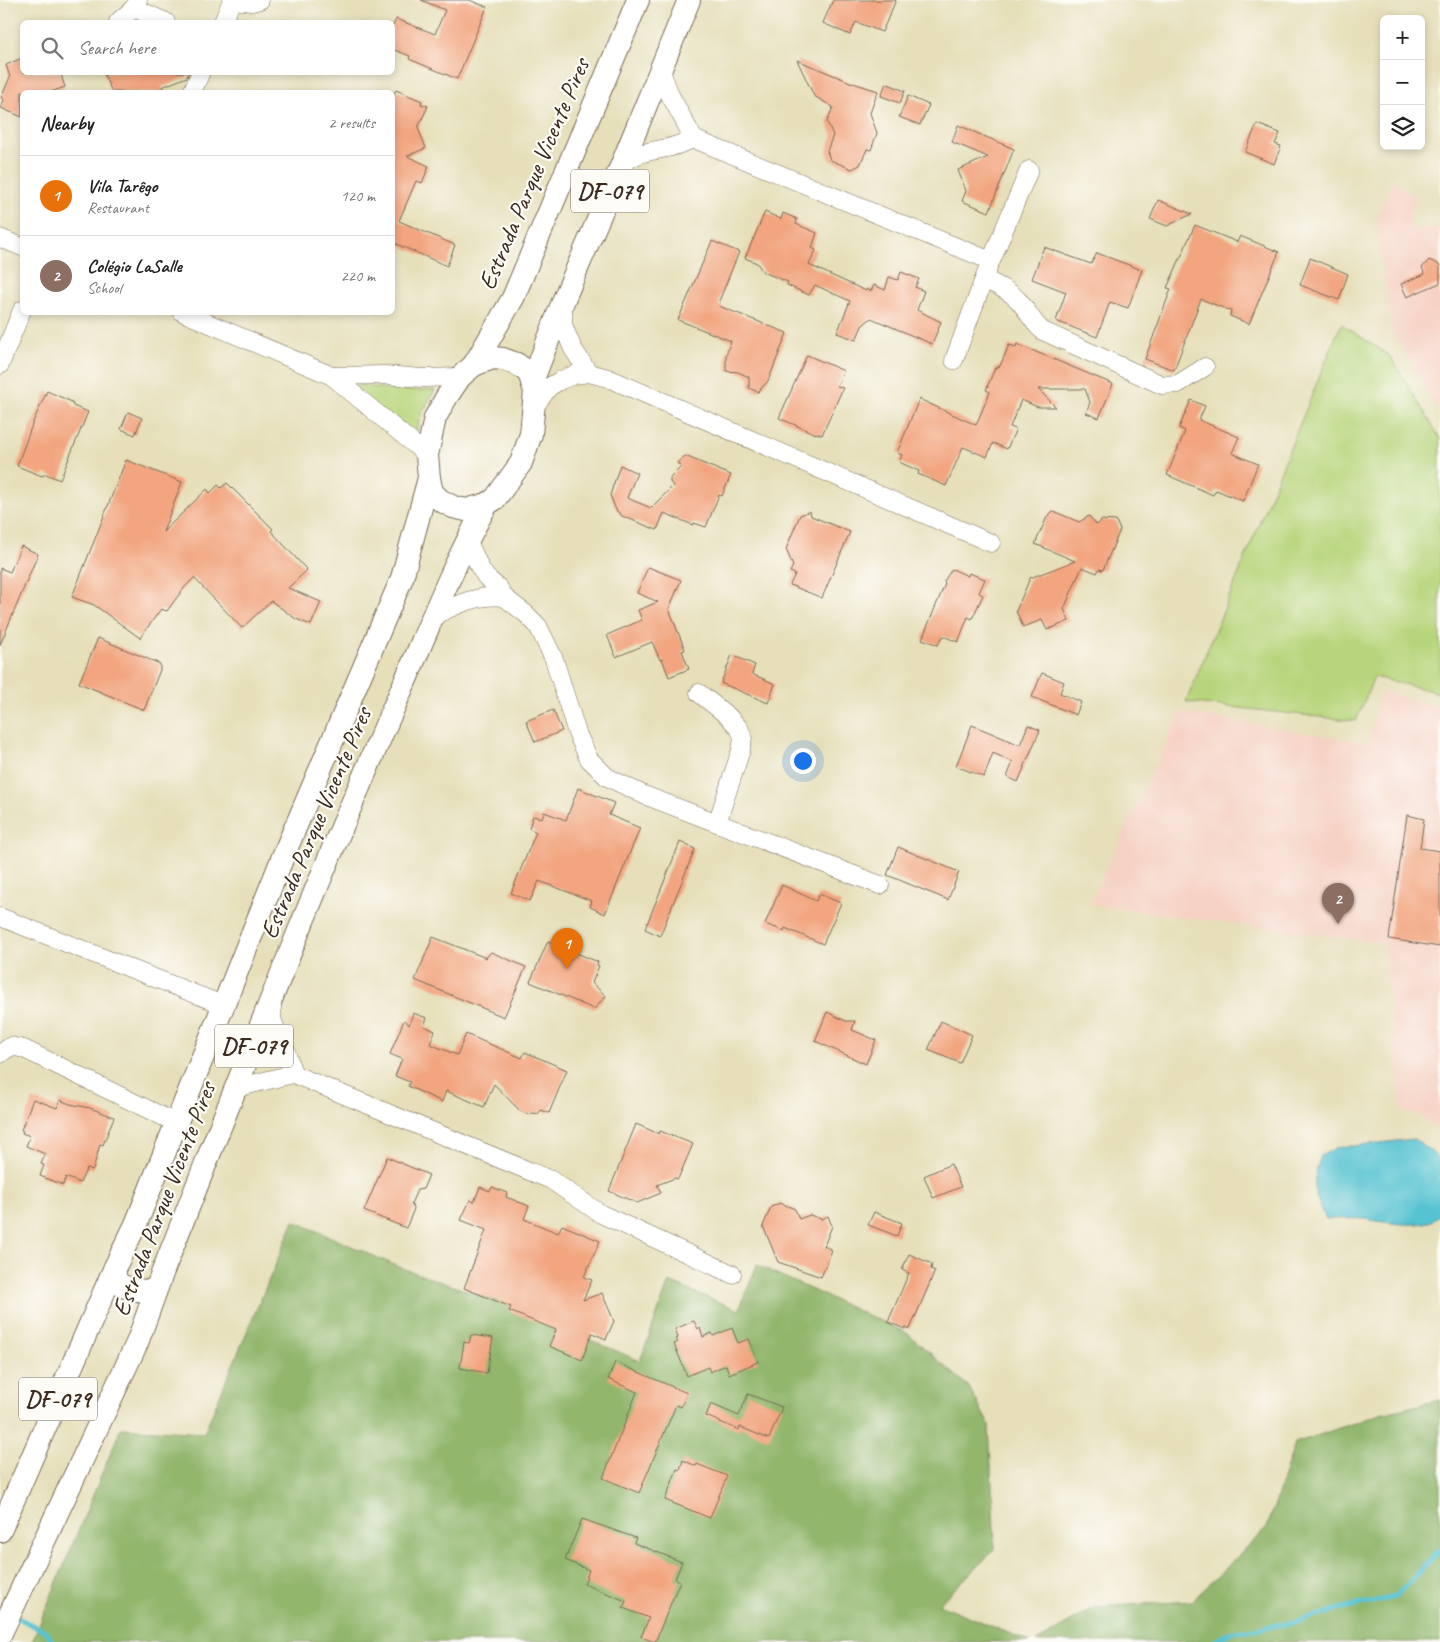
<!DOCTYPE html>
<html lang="en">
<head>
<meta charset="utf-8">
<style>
  body { margin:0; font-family:Caveat,sans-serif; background:#f2f2f2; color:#222 }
  .controls { position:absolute; right:15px; top:15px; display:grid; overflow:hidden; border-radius:8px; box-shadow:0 2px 8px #0003 }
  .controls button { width:45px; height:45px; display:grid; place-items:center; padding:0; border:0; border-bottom:1px solid #e0e0e0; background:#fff; color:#222; font:25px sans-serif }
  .you { position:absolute; left:802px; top:760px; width:18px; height:18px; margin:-12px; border:4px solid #fff; border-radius:50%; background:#1a73e8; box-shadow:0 0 0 8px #1a73e833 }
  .badge { display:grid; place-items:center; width:32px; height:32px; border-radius:50%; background:#2563eb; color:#fff; font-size:16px; font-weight:700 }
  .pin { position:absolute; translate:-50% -41px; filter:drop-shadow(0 1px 2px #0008) }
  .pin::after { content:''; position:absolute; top:26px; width:18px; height:15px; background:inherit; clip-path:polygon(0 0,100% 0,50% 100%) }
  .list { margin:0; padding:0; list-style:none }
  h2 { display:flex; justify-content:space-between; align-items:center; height:65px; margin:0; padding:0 20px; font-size:21px }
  h2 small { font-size:16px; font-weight:400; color:#767676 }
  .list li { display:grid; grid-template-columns:32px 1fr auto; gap:15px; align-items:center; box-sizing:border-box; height:80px; padding:0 20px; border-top:1px solid #e0e0e0 }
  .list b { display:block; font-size:19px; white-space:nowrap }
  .list p { margin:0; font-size:16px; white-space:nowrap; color:#767676 }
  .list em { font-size:16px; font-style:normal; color:#767676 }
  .icon { flex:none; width:28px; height:28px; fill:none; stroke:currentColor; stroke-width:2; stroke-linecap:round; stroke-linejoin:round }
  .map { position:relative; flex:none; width:1440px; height:1642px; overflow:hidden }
  .search { position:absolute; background:#fff; box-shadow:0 2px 8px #0003; left:20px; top:20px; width:375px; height:55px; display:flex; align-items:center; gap:12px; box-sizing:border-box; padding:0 18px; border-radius:8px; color:#767676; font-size:19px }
  .panel { position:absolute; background:#fff; box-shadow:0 2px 8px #0003; left:20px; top:90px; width:375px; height:225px; border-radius:8px }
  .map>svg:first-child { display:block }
  .built { fill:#f6d2c4 }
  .green { fill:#b7d57c; stroke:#79804d }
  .forest { fill:#91b66c; stroke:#667045 }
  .water { fill:#57c3d2; stroke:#497678 }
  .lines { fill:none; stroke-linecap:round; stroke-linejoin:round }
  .stream { stroke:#57c3d2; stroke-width:5 }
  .building { fill:#f2a57f }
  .minor-casing { stroke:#776955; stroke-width:19 }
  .major-casing { stroke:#776955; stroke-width:24 }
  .minor { stroke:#fff; stroke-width:18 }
  .major { stroke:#fff; stroke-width:22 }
  .labels { text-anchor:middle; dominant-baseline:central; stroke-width:4.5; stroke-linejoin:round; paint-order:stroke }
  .shield { fill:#fdfcf7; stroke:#75695f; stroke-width:1 }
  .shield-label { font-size:24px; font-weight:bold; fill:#3b2a1e }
  .street-label { font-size:25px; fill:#3b2a1e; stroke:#fdfcf7 }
</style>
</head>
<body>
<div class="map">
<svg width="1440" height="1642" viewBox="0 0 1440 1642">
  <rect width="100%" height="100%" fill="#fdfcf7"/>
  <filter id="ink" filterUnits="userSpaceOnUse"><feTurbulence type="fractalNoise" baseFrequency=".02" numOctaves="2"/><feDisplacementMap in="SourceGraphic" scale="10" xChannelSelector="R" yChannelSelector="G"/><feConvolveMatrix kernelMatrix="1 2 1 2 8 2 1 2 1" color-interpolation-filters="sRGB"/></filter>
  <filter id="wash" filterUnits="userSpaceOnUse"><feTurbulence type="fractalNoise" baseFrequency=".0096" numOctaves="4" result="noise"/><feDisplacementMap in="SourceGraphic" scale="20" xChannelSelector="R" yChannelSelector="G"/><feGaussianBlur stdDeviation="1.12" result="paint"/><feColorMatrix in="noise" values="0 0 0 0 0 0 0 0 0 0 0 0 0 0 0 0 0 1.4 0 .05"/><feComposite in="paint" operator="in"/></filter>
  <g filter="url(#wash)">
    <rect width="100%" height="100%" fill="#e6dfba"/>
    <!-- built -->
    <g class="built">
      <polygon points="1392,181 1416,197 1410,216 1410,227 1415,230 1440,227 1440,412 1392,331 1376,219"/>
      <polygon points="1381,691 1440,707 1440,1134 1433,1126 1419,1116 1402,1110 1383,943 1089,905 1180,712 1368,743"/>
    </g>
    <!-- green -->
    <g class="green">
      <polygon points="1341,324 1390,356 1440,438 1440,693 1374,677 1356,721 1186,702"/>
      <polygon points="343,383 395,390 435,390 420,416 414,442"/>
    </g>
    <!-- forest -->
    <g class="forest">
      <polygon points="294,1221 399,1267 507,1305 640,1361 669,1282 739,1310 757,1265 907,1333 969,1387 989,1425 995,1549 939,1604 1030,1642 32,1642 121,1428 204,1433"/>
      <polygon points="1440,1400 1440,1642 1036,1642 1096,1607 1192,1601 1267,1528 1295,1443 1381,1414"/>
    </g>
    <!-- water -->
    <path class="water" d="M 1414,1139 L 1433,1153 L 1440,1163 L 1440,1215 C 1427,1231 1384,1222 1365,1219 C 1352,1218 1339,1219 1326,1219 C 1313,1194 1311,1183 1321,1156 L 1335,1148 Z"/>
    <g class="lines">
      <!-- stream -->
      <g class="stream">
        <polyline points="14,1616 47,1632 52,1642"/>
        <polyline points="1213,1642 1230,1633 1297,1622 1343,1608 1395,1597 1440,1550"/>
      </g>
    </g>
    <g id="blocks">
      <!-- building -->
      <g class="building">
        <polygon points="421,0 469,0 487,7 457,79 409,59 410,56 392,49 392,28 396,19 435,34 445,10"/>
        <polygon points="833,0 896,0 882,32 856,22 850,35 823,23"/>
        <polygon points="22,58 22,72 60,72 65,87 51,92 22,92 22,117 1,108 4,100 1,98 10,77 6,65"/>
        <polygon points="797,60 850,82 878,91 870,113 877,133 871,150 867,149 860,165 852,169 830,160 827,151 833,135 827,122 833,107 814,96"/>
        <polygon points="103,72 189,72 187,77 162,87 164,92 112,92"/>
        <polygon points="886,83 905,91 900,103 881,96"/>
        <polygon points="396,90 422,101 421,104 428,106 418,128 426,148 407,156 429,166 422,183 416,181 399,221 455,245 447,266 392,242 392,97"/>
        <polygon points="908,96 929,105 920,125 899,117"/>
        <polygon points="1257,124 1280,133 1275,144 1281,146 1274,164 1245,152"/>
        <polygon points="958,125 1014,149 989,212 962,201 966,191 958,170 988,157 952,142"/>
        <polygon points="1158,200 1192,214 1167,226 1150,219"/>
        <polygon points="765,212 781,219 783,213 797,219 796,224 817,233 812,248 816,250 809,265 866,291 867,289 871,291 874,285 885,290 889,277 898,280 901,272 919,279 915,287 924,291 917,310 941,322 932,344 871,318 862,326 856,340 837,333 850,301 815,285 809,295 787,285 788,282 763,272 757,263 745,258"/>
        <polygon points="1195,225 1237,242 1240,236 1279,252 1249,324 1230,316 1231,311 1201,299 1174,370 1145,359 1171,289 1167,288"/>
        <polygon points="712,241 739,252 719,301 720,302 719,306 787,333 768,381 758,392 749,388 749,377 738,372 726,371 726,355 731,341 678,320"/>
        <polygon points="1044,247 1091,264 1097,253 1142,270 1128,308 1110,302 1097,337 1056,321 1066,292 1032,279"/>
        <polygon points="1310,258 1348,274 1339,300 1300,285"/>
        <polygon points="1429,260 1440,265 1440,283 1407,297 1401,284 1425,274 1422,268"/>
        <polygon points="1017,344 1113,384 1099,418 1086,413 1090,402 1085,389 1038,389 1056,407 1038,407 1021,400 1010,427 1016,429 1007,449 993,443 987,457 963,447 946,486 918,474 919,471 899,462 902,455 897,453 919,399 976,425 990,392 986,390 995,368 1000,366 1009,345 1016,347"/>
        <polygon points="807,355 844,371 837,386 843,388 822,435 817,433 816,434 779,418"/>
        <polygon points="47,391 72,402 73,406 88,412 60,480 46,474 42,476 17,466 33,422"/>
        <polygon points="1191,400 1205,406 1199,420 1239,437 1232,453 1258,464 1243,501 1216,490 1213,495 1167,475 1185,431 1179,428"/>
        <polygon points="128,412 142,418 135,435 121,429"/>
        <polygon points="685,456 731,475 722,496 719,495 706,527 694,523 693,525 664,513 657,530 622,516 616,510 610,495 620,465 637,473 627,498 651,508 673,486 670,482 670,478 681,467 677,463"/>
        <polygon points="126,460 182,482 163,532 207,489 210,493 218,485 221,488 227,483 273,529 271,531 307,570 288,588 321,602 311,625 296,619 271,601 242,628 194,578 184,588 167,611 161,609 140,638 94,605 72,597"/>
        <polygon points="810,511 811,516 850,532 822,598 790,585 795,574 790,572 793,566 786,549 800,515"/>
        <polygon points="1053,511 1079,522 1089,516 1097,525 1102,520 1116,521 1120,530 1103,570 1099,569 1097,573 1082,567 1064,609 1069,621 1047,630 1042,620 1023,627 1016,611 1030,578 1075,561 1035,544 1047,517"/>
        <polygon points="21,546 38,554 0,645 0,568 10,572"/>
        <polygon points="648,567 681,580 669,609 685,650 682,651 689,669 669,677 662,659 660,660 652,642 616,657 607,635 642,620 638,610 658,602 637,593"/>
        <polygon points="952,569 968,576 969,573 985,579 979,593 983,595 972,619 968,617 958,642 943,636 938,645 922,639 945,584 944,581"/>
        <polygon points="98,638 160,664 160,670 144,710 79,683"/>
        <polygon points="732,655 755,665 752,674 775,684 768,703 721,683"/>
        <polygon points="1042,673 1064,682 1060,693 1081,702 1076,715 1032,697"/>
        <polygon points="553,710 562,731 535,742 526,721"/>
        <polygon points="972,725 1020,745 1028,725 1040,730 1018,782 1007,777 1013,762 993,753 984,777 956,766"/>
        <polygon points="578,788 614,803 609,815 640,828 605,914 590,907 592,901 539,881 530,901 511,893 536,832 529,828 533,816 542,818 544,812 566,820"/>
        <polygon points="1407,815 1424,819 1420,848 1440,851 1440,947 1389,939"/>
        <polygon points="680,842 695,849 660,936 645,929"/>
        <polygon points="898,847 959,872 948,900 887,875"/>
        <polygon points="782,885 816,901 819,894 841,903 823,944 785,928 784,931 765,924"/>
        <polygon points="433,937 486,958 491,952 526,967 504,1017 415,980"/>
        <polygon points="548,941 598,962 597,965 599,966 592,983 606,996 594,1009 530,982"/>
        <polygon points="827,1012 846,1021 855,1021 852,1030 876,1040 866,1064 815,1041"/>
        <polygon points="413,1013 427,1018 424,1026 435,1031 430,1044 457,1055 466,1034 522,1058 525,1052 567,1070 549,1113 541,1110 538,1114 533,1113 529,1115 520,1111 494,1084 484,1107 446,1091 442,1102 408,1086 410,1082 395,1076 402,1059 390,1054 404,1020 409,1025"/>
        <polygon points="941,1021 972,1035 960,1063 928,1050"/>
        <polygon points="33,1099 57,1108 60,1100 70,1104 90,1108 114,1117 103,1145 100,1144 93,1170 87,1168 80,1183 66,1177 63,1185 40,1176 44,1165 41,1164 45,1154 26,1146 30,1136 22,1133 23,1131 21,1130"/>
        <polygon points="636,1124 659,1134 660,1131 693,1144 678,1179 675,1178 657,1185 661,1193 637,1203 609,1191"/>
        <polygon points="387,1157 429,1175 423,1189 417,1190 411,1204 414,1209 406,1228 364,1211"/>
        <polygon points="951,1164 961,1187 933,1198 924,1176"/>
        <polygon points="480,1187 490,1191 492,1187 507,1193 506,1197 529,1206 524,1219 558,1233 562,1225 600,1241 584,1277 592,1280 583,1300 602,1293 614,1321 606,1339 592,1333 582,1360 549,1346 556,1330 509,1311 511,1307 464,1288 486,1230 461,1220 470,1200 474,1202"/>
        <polygon points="780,1203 795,1209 799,1219 810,1215 821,1219 828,1216 832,1226 824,1246 832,1250 821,1277 778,1262 763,1226 771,1207"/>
        <polygon points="874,1212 902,1223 897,1236 868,1225"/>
        <polygon points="909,1254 932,1264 931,1269 935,1271 910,1329 905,1327 905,1329 888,1322 909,1273 902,1270"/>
        <polygon points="694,1321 698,1329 700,1328 703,1337 712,1333 713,1336 732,1328 738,1343 749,1339 758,1362 729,1374 726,1365 710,1372 708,1367 687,1376 674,1344 678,1342 676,1339 678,1338 675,1329"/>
        <polygon points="471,1335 493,1338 487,1373 460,1368 464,1342 469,1343"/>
        <polygon points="615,1362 687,1393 681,1407 676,1405 639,1493 603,1478 637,1392 608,1379"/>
        <polygon points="748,1394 782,1407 769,1439 740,1427 739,1430 706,1416 711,1404 739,1416"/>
        <polygon points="683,1460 696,1466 697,1464 727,1476 710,1518 665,1500 677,1469 680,1470"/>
        <polygon points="582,1519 636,1538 634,1543 682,1562 675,1579 680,1581 655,1642 641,1637 649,1618 623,1608 626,1601 584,1584 589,1570 565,1560"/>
      </g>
    </g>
  </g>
  <g filter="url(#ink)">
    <use href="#blocks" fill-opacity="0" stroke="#776955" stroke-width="1"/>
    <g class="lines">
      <!-- minor casing -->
      <g class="minor-casing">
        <g id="minor">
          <polyline points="232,0 252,2 260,0"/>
          <polyline points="134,8 166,22"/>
          <polyline points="118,22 134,8 138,0"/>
          <polyline points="223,22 232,0"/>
          <polyline points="661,71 670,95 694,139 991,261 1029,170"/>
          <polyline points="192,92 201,72"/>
          <path d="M 622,164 C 637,152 648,152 667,148 C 676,146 685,142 694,139"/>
          <polyline points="0,238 22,247"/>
          <path d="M 984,279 C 996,285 1009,290 1018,300 C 1028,310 1032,323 1043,331 L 1162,385 L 1178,384 L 1205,367"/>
          <polyline points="563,305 563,325 573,349 589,373"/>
          <polyline points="182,312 332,376 427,455"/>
          <polyline points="954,360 988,268"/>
          <polyline points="0,365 22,310"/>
          <polyline points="332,376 385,375 422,378 460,377"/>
          <polyline points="534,407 549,387 561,380 574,375 589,373 608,378 991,543"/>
          <polyline points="467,539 480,568 486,577 499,588 504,597 526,614 538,626 554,659 577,733 589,759 607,777 644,795 880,885"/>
          <path d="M 433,616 C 456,605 478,594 504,597"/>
          <polyline points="699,693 729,717 739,728 743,737 741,750 717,823"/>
          <polyline points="0,917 223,1005"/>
          <polyline points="272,1000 272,1018 277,1033 285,1048 293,1074"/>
          <polyline points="0,1054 11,1046 24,1049 176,1123"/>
          <polyline points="236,1090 244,1086 293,1074 551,1180 601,1214 732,1274"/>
        </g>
      </g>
      <!-- major casing -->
      <g class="major-casing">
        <g id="major">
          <polygon points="493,358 503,359 517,364 529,373 535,391 531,434 521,463 495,499 487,504 466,510 453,507 440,500 432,492 429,478 427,455 435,418 446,398 460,377 474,365"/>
          <polyline points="474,365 513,298 638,0"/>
          <polyline points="532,382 564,299 622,164 689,0"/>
          <path d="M 115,1267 L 115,1280 C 125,1291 141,1290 155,1292"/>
          <polyline points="0,1531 115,1267 136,1224 284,854 402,578 429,478"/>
          <path d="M 0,1635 L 137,1343 L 163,1271 C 238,1083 311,894 393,709 C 424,640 450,569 487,504"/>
        </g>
      </g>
      <!-- minor -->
      <use href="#minor" class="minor"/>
      <!-- major -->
      <use href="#major" class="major"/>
    </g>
  </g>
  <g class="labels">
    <!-- shield labels -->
    <g class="shield">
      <rect x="571" y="169.5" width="78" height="43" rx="4"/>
      <rect x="215" y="1024.5" width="78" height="43" rx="4"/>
      <rect x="19" y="1377.5" width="78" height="43" rx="4"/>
    </g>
    <g class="shield-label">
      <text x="610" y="191">DF-079</text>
      <text x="254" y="1046">DF-079</text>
      <text x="58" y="1399">DF-079</text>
    </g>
    <!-- street labels -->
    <g class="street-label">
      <text transform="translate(534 174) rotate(-67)">Estrada Parque Vicente Pires</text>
      <text transform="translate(316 823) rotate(-67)">Estrada Parque Vicente Pires</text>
      <text transform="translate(164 1199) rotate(-69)">Estrada Parque Vicente Pires</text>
    </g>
  </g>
</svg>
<div class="controls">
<button>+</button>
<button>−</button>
<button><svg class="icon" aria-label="layers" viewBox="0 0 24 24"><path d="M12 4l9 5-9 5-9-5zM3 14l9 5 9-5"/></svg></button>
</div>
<div class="you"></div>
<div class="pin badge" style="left:567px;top:969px;background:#e8710a">1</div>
<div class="pin badge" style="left:1338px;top:924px;background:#8d6e63">2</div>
<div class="search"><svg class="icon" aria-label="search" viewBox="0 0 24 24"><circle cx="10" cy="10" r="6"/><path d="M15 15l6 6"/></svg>Search here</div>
<section class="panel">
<h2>Nearby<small>2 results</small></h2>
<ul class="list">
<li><span class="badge" style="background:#e8710a">1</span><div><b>Vila Tarêgo</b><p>Restaurant</p></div><em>120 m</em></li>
<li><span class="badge" style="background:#8d6e63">2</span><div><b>Colégio LaSalle</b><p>School</p></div><em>220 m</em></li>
</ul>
</section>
</div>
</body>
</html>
